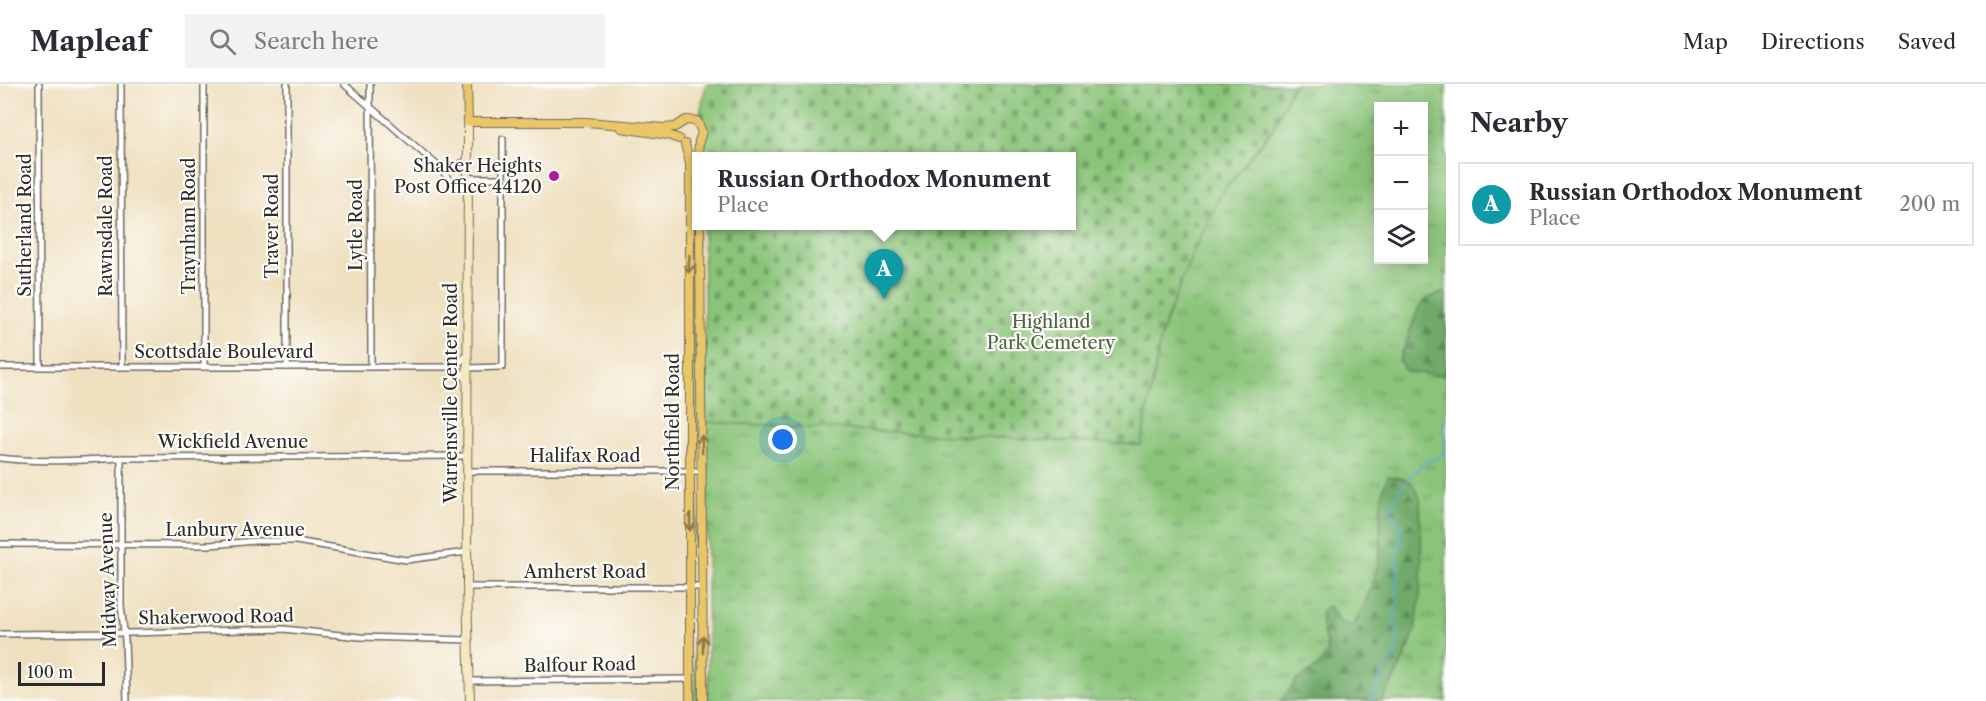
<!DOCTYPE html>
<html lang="en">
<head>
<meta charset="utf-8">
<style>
  body { margin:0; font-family:"Libre Caslon Text",serif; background:#f2f2f3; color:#2b2b33 }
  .controls { position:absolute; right:18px; top:18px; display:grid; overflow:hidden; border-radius:0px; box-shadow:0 3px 15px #0003 }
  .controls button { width:54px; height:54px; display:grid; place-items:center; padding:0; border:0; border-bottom:2px solid #e1e1e2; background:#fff; color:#2b2b33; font:30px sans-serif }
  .scale { position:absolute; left:18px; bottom:15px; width:87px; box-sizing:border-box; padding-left:6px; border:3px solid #2b2b2b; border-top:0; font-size:16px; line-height:21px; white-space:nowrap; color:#2b2b2b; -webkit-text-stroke:4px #fdfcf7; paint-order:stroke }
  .you { position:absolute; left:783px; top:356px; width:21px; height:21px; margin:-15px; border:4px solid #fff; border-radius:50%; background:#1a73e8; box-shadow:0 0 0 9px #1a73e833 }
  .badge { display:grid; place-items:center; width:39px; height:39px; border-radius:50%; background:#0f766e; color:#fff; font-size:20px; font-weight:700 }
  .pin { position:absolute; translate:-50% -50px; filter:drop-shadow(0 2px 3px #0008) }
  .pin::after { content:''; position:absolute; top:32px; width:21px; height:18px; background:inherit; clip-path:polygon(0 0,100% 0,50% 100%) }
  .popup { position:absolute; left:692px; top:68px; width:384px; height:78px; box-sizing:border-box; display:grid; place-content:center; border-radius:0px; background:#fff; filter:drop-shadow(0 2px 4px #0005); font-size:20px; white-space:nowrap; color:#7c7c81 }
  .popup b { font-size:22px; color:#2b2b33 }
  .popup::after { content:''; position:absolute; left:50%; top:100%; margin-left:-12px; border:12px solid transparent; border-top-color:#fff }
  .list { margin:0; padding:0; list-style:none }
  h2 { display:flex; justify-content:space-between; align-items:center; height:78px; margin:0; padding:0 24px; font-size:26px }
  h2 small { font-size:20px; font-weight:400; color:#7c7c81 }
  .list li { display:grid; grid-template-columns:39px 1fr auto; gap:18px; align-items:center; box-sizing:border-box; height:84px; margin:0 12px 12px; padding:0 12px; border:2px solid #e1e1e2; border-radius:0px }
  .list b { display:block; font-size:22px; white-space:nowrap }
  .list p { margin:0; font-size:20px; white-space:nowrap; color:#7c7c81 }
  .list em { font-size:20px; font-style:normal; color:#7c7c81 }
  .icon { flex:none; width:33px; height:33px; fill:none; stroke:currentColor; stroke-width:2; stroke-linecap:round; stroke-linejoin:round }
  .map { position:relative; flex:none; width:1446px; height:617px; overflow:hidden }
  header { display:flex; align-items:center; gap:36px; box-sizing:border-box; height:84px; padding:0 30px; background:#fff; border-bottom:2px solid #e1e1e2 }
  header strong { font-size:28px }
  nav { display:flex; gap:33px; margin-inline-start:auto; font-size:21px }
  .search { width:420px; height:54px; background:#f2f2f3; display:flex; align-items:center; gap:15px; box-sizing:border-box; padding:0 21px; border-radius:0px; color:#7c7c81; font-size:22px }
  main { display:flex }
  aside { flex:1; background:#fff }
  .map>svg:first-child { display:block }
  .grass { fill:url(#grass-tufts); stroke:#5a7852; stroke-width:1.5; fill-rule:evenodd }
  .forest { fill:url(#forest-firs); stroke:#4d6a4a; stroke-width:1.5 }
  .cemetery { fill:url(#cemetery-stones); stroke:#5a7852; stroke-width:1.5 }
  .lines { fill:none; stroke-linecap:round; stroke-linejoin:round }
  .stream { stroke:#59a9d4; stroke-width:1.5 }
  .street-casing { stroke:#706a5f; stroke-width:8 }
  .secondary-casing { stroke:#706a5f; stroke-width:10 }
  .primary-casing { stroke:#706a5f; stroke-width:10 }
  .street { stroke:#fff; stroke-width:5 }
  .secondary { stroke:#f7e8c3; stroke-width:8 }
  .primary { stroke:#eac669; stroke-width:8 }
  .oneway { stroke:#8a784a }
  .poi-dot { fill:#b5179e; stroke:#fdfcf7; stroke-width:2 }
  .labels { text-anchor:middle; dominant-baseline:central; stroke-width:4.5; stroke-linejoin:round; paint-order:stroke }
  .poi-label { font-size:18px; fill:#2b2b2b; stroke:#fdfcf7; text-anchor:end }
  .street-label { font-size:18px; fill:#2b2b2b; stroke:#fdfcf7 }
  .park-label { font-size:18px; fill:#4c6146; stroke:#fdfcf7 }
</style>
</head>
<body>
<header>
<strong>Mapleaf</strong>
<div class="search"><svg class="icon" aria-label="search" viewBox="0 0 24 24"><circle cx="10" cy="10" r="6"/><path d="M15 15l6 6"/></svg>Search here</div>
<nav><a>Map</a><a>Directions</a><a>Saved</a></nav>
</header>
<main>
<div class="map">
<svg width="1446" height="617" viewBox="0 0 1446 617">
  <defs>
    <pattern id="grass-tufts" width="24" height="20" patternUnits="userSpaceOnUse" patternTransform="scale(1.5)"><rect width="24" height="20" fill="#8ac479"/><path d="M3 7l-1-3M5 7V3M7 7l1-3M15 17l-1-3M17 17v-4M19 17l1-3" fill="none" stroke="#719f63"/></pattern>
    <pattern id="forest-firs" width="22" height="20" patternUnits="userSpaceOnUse" patternTransform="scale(1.5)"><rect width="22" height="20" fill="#6faa69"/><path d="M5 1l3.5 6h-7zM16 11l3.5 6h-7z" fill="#5b8b57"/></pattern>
    <pattern id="cemetery-stones" width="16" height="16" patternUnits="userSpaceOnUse" patternTransform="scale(1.5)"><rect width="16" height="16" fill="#8ac479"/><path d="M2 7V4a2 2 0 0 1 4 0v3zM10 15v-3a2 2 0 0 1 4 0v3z" fill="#719f63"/></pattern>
  </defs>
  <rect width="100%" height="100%" fill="#fdfcf7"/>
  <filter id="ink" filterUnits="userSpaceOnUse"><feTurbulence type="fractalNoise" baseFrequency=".0167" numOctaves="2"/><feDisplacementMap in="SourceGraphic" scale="12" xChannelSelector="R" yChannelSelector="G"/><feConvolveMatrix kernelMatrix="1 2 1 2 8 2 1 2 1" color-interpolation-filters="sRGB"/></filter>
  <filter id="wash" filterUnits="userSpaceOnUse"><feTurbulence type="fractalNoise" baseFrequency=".008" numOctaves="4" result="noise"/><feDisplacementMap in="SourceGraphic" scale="24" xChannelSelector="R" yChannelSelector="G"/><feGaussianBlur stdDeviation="1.35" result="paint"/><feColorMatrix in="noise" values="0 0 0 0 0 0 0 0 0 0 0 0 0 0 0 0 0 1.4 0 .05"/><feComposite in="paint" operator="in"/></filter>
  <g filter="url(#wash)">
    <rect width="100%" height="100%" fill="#efe0c0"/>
    <!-- grass -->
    <g class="grass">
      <path d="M 1293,0 L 1446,0 L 1446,617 L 708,617 L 706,338 L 1141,361 L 1162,247 L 1190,175 L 1219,113 L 1273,44 ZM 1378,22 L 1424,22 L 1424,176 L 1378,176 Z"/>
      <polygon points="696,76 697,163 693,163 693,77"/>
      <polygon points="694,181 698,214 699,378 694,378 692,182"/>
      <polygon points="694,394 697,394 698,493 694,492"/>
      <rect x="694" y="510" width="5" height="107"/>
    </g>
    <!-- forest -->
    <g class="forest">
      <polygon points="1444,208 1446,210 1446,292 1407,288 1399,277 1419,223 1427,215"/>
      <path d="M 1388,392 C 1406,394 1414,396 1420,415 C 1421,462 1426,513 1411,558 C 1404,579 1392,598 1382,617 L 1281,617 L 1297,596 L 1319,582 L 1328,567 L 1323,548 L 1321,527 L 1328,522 L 1341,539 L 1353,543 C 1364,521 1375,499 1379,474 C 1383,444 1375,424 1388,392 Z"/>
    </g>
    <!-- cemetery -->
    <polygon class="cemetery" points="706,0 1293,0 1273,44 1219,113 1190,175 1162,247 1141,361 706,338 703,142 1072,142 1072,73 700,73 700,61 705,48 700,29"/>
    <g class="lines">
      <!-- stream -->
      <path class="stream" d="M 1371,617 L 1385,583 L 1393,576 L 1398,561 L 1397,549 L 1394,541 L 1397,520 L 1398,490 L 1396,472 L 1401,457 L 1401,443 L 1395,435 L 1391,426 C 1397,407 1410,389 1427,378 C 1433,375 1439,375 1443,369 C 1446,361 1444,350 1442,342 L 1446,339"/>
    </g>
  </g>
  <g filter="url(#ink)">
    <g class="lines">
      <!-- street casing -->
      <g class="street-casing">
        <g id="street">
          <polyline points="39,0 40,282"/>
          <polyline points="121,0 122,283"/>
          <polyline points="204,0 204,283"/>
          <polyline points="287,0 287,283"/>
          <polyline points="344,0 438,82 454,101 467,106"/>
          <polyline points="370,0 371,282"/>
          <polyline points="438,82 453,83 468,76"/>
          <polyline points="467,94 503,94"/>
          <polyline points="451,282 460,278 466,270"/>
          <polyline points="0,283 449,283 460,287 467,296"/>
          <polyline points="467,284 503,283 503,55"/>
          <path d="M 0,374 C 40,379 81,376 121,374 L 467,372"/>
          <polyline points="121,374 121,521 125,556 127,617"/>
          <polyline points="468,387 703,387"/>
          <polyline points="0,460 210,461 255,457 296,457 406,476 467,468"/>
          <polyline points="467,503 703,503"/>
          <polyline points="0,550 130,549 283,545 360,553 469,556"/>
          <polyline points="470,597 690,595"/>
        </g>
      </g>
      <!-- secondary casing -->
      <g class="secondary-casing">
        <polyline id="secondary" points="468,38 467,503 470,617"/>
      </g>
      <!-- primary casing -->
      <g class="primary-casing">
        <g id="primary">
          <polyline points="467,0 468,38 586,38 664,44 675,43 686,36 697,37 702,48 699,57 698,73"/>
          <polyline points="621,44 668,51 679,55"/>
          <polyline points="685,60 690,80 690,617"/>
          <polyline points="700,142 703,617"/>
        </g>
      </g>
      <!-- street -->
      <use href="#street" class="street"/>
      <!-- secondary -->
      <use href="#secondary" class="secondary"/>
      <!-- primary -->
      <use href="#primary" class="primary"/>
    </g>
    <!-- one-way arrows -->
    <defs><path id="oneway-shaft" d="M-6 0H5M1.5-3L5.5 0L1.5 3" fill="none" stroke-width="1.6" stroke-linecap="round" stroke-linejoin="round" transform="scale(1.5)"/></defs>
    <g class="oneway">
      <use href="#oneway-shaft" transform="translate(689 180) rotate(93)"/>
      <use href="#oneway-shaft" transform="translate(702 360) rotate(-91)"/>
      <use href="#oneway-shaft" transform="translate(690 438) rotate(90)"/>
      <use href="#oneway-shaft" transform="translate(703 560) rotate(-90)"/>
    </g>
  </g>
  <!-- markers -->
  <circle class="poi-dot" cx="554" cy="92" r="6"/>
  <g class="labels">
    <!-- poi labels -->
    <g class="poi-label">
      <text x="542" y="82">Shaker Heights<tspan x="542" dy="21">Post Office 44120</tspan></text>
    </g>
    <!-- street labels -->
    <g class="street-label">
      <text transform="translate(25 141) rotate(-90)">Sutherland Road</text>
      <text transform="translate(356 141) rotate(-90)">Lytle Road</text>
      <text transform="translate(106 142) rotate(-90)">Rawnsdale Road</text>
      <text transform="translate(189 142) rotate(-90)">Traynham Road</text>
      <text transform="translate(272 142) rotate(-90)">Traver Road</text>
      <text x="224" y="268">Scottsdale Boulevard</text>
      <text transform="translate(451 309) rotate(-90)">Warrensville Center Road</text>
      <text transform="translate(673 338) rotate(-90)">Northfield Road</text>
      <text x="233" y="358">Wickfield Avenue</text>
      <text x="585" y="372">Halifax Road</text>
      <text x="235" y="446">Lanbury Avenue</text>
      <text x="585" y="488">Amherst Road</text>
      <text transform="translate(108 496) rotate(-92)">Midway Avenue</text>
      <text transform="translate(216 533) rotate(-1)">Shakerwood Road</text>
      <text transform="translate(580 581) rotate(-1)">Balfour Road</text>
    </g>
    <!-- park labels -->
    <g class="park-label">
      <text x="1051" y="238">Highland<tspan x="1051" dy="21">Park Cemetery</tspan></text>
    </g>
  </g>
</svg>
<div class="controls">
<button>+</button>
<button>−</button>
<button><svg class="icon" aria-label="layers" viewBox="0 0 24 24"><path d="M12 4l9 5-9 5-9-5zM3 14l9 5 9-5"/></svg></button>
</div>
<div class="scale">100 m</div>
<div class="you"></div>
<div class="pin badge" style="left:884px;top:215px;background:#0f9aa8">A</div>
<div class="popup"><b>Russian Orthodox Monument</b>Place</div>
</div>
<aside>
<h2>Nearby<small></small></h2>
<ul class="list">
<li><span class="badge" style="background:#0f9aa8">A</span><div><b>Russian Orthodox Monument</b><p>Place</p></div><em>200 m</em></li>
</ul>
</aside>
</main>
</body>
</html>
